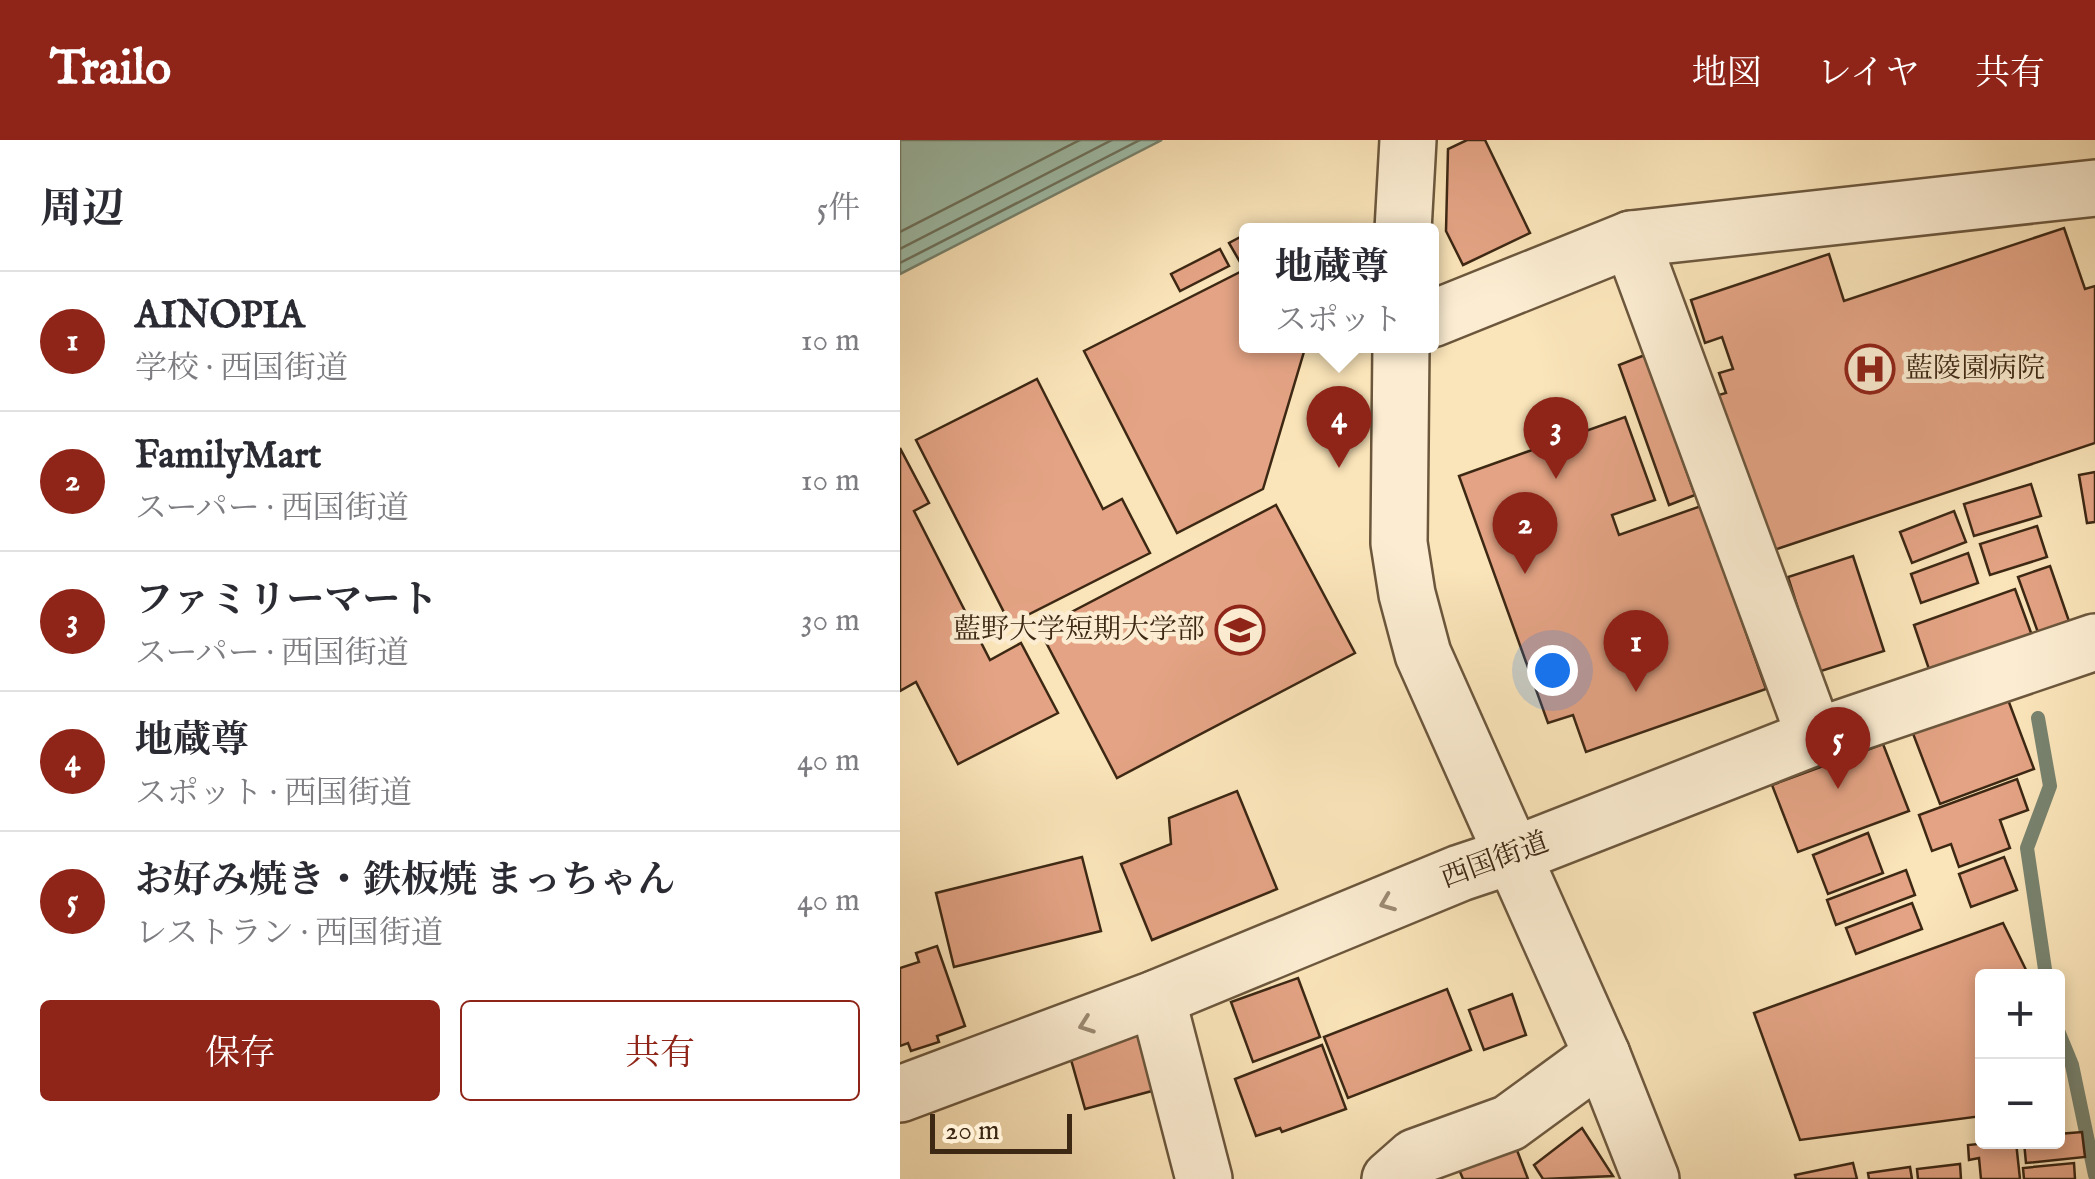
<!DOCTYPE html>
<html lang="ja">
<head>
<meta charset="utf-8">
<style>
  body { margin:0; font-family:"IM FELL English","Noto Serif JP",serif; background:#f7f7f7; color:#2b2b33 }
  .controls { position:absolute; right:30px; bottom:30px; display:grid; overflow:hidden; border-radius:10px; box-shadow:0 5px 15px #0003 }
  .controls button { width:90px; height:90px; display:grid; place-items:center; padding:0; border:0; border-bottom:2px solid #e1e1e2; background:#fff; color:#2b2b33; font:50px sans-serif }
  .scale { position:absolute; left:30px; bottom:25px; width:142px; box-sizing:border-box; padding-left:10px; border:5px solid #3d2814; border-top:0; font-size:28px; line-height:35px; white-space:nowrap; color:#3d2814; -webkit-text-stroke:8px #fcedd2; paint-order:stroke }
  .you { position:absolute; left:652px; top:530px; width:35px; height:35px; margin:-25px; border:8px solid #fff; border-radius:50%; background:#1a73e8; box-shadow:0 0 0 15px #1a73e833 }
  .badge { display:grid; place-items:center; width:65px; height:65px; border-radius:50%; background:#8f2418; color:#fff; font-size:32px; font-weight:700 }
  .pin { position:absolute; translate:-50% -82px; filter:drop-shadow(0 2px 5px #0008) }
  .pin::after { content:''; position:absolute; top:52px; width:35px; height:30px; background:inherit; clip-path:polygon(0 0,100% 0,50% 100%) }
  .popup { position:absolute; left:339px; top:83px; width:200px; height:130px; box-sizing:border-box; display:grid; place-content:center; border-radius:10px; background:#fff; filter:drop-shadow(0 2px 8px #0005); font-size:32px; white-space:nowrap; color:#7c7c81 }
  .popup b { font-size:38px; color:#2b2b33 }
  .popup::after { content:''; position:absolute; left:50%; top:100%; margin-left:-20px; border:20px solid transparent; border-top-color:#fff }
  .list { margin:0; padding:0; list-style:none }
  h2 { display:flex; justify-content:space-between; align-items:center; height:130px; margin:0; padding:0 40px; font-size:42px }
  h2 small { font-size:32px; font-weight:400; color:#7c7c81 }
  .list li { display:grid; grid-template-columns:65px 1fr auto; gap:30px; align-items:center; box-sizing:border-box; height:140px; padding:0 40px; border-top:2px solid #e1e1e2 }
  .list b { display:block; font-size:38px; white-space:nowrap }
  .list p { margin:0; font-size:32px; white-space:nowrap; color:#7c7c81 }
  .list em { font-size:32px; font-style:normal; color:#7c7c81 }
  .actions { display:flex; gap:20px; padding:30px 40px }
  .actions a { flex:1; padding:22px 0; border:2px solid #8f2418; border-radius:10px; text-align:center; font-size:35px; color:#8f2418 }
  .actions .main { background:#8f2418; color:#fff }
  .map { position:relative; flex:none; width:1195px; height:1039px; overflow:hidden }
  header { display:flex; align-items:center; gap:60px; box-sizing:border-box; height:140px; padding:0 50px; background:#8f2418; color:#fff }
  header strong { font-size:48px }
  nav { display:flex; gap:55px; margin-inline-start:auto; font-size:35px }
  main { display:flex }
  aside { flex:1; background:#fff }
  .map>svg:first-child { display:block }
  .water { fill:#9fbfab; stroke:#78836f; stroke-width:2.5 }
  .lines { fill:none; stroke-linecap:round; stroke-linejoin:round }
  .shore { stroke:#6e7460; stroke-width:2.5 }
  .stream { stroke:#78836f; stroke-width:14 }
  .building { fill:#e3a384; stroke:#3d2814; stroke-width:2.5 }
  .minor-casing { stroke:#6c573d; stroke-width:60 }
  .tertiary-casing { stroke:#6c573d; stroke-width:60 }
  .minor { stroke:#fcedd2; stroke-width:55 }
  .tertiary { stroke:#fcedd2; stroke-width:55 }
  .oneway { stroke:#9c8a73 }
  .labels { text-anchor:middle; dominant-baseline:central; stroke-width:9; stroke-linejoin:round; paint-order:stroke }
  .poi-label { font-size:28px; fill:#3d2814; stroke:#fcedd2; text-anchor:start }
  .street-label { font-size:28px; fill:#3d2814; stroke:#fcedd2 }
</style>
</head>
<body>
<header>
<strong>Trailo</strong>
<nav><a>地図</a><a>レイヤ</a><a>共有</a></nav>
</header>
<main>
<aside>
<h2>周辺<small>5件</small></h2>
<ul class="list">
<li><span class="badge">1</span><div><b>AINOPIA</b><p>学校 · 西国街道</p></div><em>10 m</em></li>
<li><span class="badge">2</span><div><b>FamilyMart</b><p>スーパー · 西国街道</p></div><em>10 m</em></li>
<li><span class="badge">3</span><div><b>ファミリーマート</b><p>スーパー · 西国街道</p></div><em>30 m</em></li>
<li><span class="badge">4</span><div><b>地蔵尊</b><p>スポット · 西国街道</p></div><em>40 m</em></li>
<li><span class="badge">5</span><div><b>お好み焼き・鉄板焼 まっちゃん</b><p>レストラン · 西国街道</p></div><em>40 m</em></li>
</ul>
<div class="actions"><a class="main">保存</a><a>共有</a></div>
</aside>
<div class="map">
<svg width="1195" height="1039" viewBox="0 0 1195 1039">
  <rect width="100%" height="100%" fill="#fae4b9"/>
  <filter id="stains"><feTurbulence type="fractalNoise" baseFrequency=".002" numOctaves="4"/><feColorMatrix values="0 0 0 0 .2 0 0 0 0 .09 0 0 0 0 .02 0 0 0 .5 -.17"/></filter>
  <radialGradient id="worn" r=".72"><stop offset=".6" stop-color="#630" stop-opacity="0"/><stop offset="1" stop-color="#630" stop-opacity=".3"/></radialGradient>
  <!-- water -->
  <polygon class="water" points="0,0 262,0 0,134"/>
  <g class="lines">
    <!-- shore -->
    <g class="shore">
      <polyline points="0,92 180,0"/>
      <polyline points="0,109 212,0"/>
      <polyline points="0,123 240,0"/>
    </g>
    <!-- stream -->
    <g class="stream">
      <polyline points="1138,578 1150,646 1127,708 1146,836"/>
      <polyline points="1158,891 1172,925 1195,1035"/>
    </g>
  </g>
  <!-- building -->
  <g class="building">
    <polygon points="567,0 585,0 630,93 563,125 546,91 548,9"/>
    <polygon points="1164,88 1185,149 1195,146 1195,303 868,412 815,256 826,253 819,233 833,229 822,197 805,203 791,160 929,114 944,161"/>
    <polygon points="346,94 346,118 340,122 329,103"/>
    <polygon points="320,109 329,126 280,151 271,134"/>
    <polygon points="346,129 346,205 406,205 363,349 277,393 184,211"/>
    <polygon points="745,215 795,355 769,365 719,225"/>
    <polygon points="137,239 203,369 222,359 250,413 110,484 16,300"/>
    <polygon points="725,277 755,360 712,375 719,395 801,366 866,549 686,612 673,575 648,583 559,336"/>
    <polygon points="0,308 29,363 14,371 90,520 121,503 158,573 58,624 16,542 0,551"/>
    <polygon points="1195,332 1195,382 1187,383 1179,335"/>
    <polygon points="1131,344 1141,376 1074,396 1064,364"/>
    <polygon points="376,365 455,513 217,638 139,489"/>
    <polygon points="1054,371 1066,402 1012,423 1000,392"/>
    <polygon points="1137,386 1147,417 1090,435 1080,404"/>
    <polygon points="1068,413 1078,443 1021,463 1011,434"/>
    <polygon points="953,416 984,511 918,532 888,437"/>
    <polygon points="1150,426 1171,487 1140,498 1118,437"/>
    <polygon points="1115,449 1134,501 1032,538 1014,485"/>
    <polygon points="1107,557 1134,629 1040,664 1012,591"/>
    <polygon points="983,604 1009,671 898,712 872,645"/>
    <polygon points="1117,639 1128,670 1100,680 1110,708 1059,727 1051,704 1032,711 1019,675"/>
    <polygon points="337,651 377,749 252,800 221,724 271,704 269,678"/>
    <polygon points="968,693 983,733 928,754 913,715"/>
    <polygon points="182,717 201,791 54,827 36,753"/>
    <polygon points="1104,717 1117,750 1071,767 1059,734"/>
    <polygon points="1006,730 1015,755 936,785 927,760"/>
    <polygon points="1012,763 1022,789 956,814 946,788"/>
    <polygon points="1103,783 1129,836 1082,836 1082,976 900,1000 854,873"/>
    <polygon points="37,806 65,886 37,896 39,902 11,911 8,903 0,906 0,828 19,822 16,813"/>
    <polygon points="398,838 420,897 353,922 331,862"/>
    <polygon points="547,849 571,910 448,958 424,897"/>
    <polygon points="612,854 626,895 584,910 569,870"/>
    <polygon points="246,887 263,948 185,969 168,909"/>
    <polygon points="422,905 446,969 382,992 380,988 356,996 335,939"/>
    <polygon points="682,988 713,1036 643,1039 634,1025"/>
    <polygon points="1182,992 1185,1017 1126,1023 1124,1002 1158,1002 1158,994"/>
    <polygon points="1098,1002 1116,1002 1120,1039 1081,1039 1079,1018 1069,1020 1068,1005"/>
    <polygon points="615,1005 628,1039 563,1039 558,1027"/>
    <polygon points="953,1023 957,1039 896,1039 895,1035"/>
    <polygon points="1174,1023 1175,1039 1124,1039 1123,1028"/>
    <polygon points="1060,1024 1061,1039 1018,1039 1017,1029"/>
    <polygon points="1010,1027 1012,1039 969,1039 968,1033"/>
  </g>
  <g class="lines">
    <!-- minor casing -->
    <g class="minor-casing">
      <g id="minor">
        <polyline points="731,99 915,597"/>
        <polyline points="532,179 731,99 1195,48"/>
        <polyline points="257,858 304,1039"/>
        <polyline points="0,954 257,858 560,733 611,716 915,597 1195,502"/>
        <polyline points="490,1039 515,1017 609,983 702,915"/>
      </g>
    </g>
    <!-- tertiary casing -->
    <g class="tertiary-casing">
      <g id="tertiary">
        <polyline points="503,90 508,0"/>
        <polyline points="501,205 499,403 507,454 523,514 702,915 751,1039"/>
      </g>
    </g>
    <!-- minor -->
    <use href="#minor" class="minor"/>
    <!-- tertiary -->
    <use href="#tertiary" class="tertiary"/>
  </g>
  <!-- one-way arrows -->
  <defs><path id="oneway-chevron" d="M-2-3.5L2.5 0L-2 3.5" fill="none" stroke-width="1.6" stroke-linecap="round" stroke-linejoin="round" transform="scale(2.5)"/></defs>
  <g class="oneway">
    <use href="#oneway-chevron" transform="translate(487 763) rotate(158)"/>
    <use href="#oneway-chevron" transform="translate(186 885) rotate(160)"/>
  </g>
  <!-- icons -->
  <defs>
    <g id="hospital-ring" transform="scale(2.5)"><circle r="9.5" fill="#fcedd2" stroke="#8f2418" stroke-width="1.5"/><path d="M-5-5h3v3.5h4V-5h3V5h-3V1.5h-4V5h-3Z" fill="#8f2418"/></g>
    <g id="university-ring" transform="scale(2.5)"><circle r="9.5" fill="#fcedd2" stroke="#8f2418" stroke-width="1.5"/><path d="M0-5L7-2L0 1L-7-2ZM-4 1L0 2.5L4 1V4Q0 6-4 4Z" fill="#8f2418"/></g>
  </defs>
  <g fill-rule="evenodd">
    <use href="#hospital-ring" x="970" y="229"/>
    <use href="#university-ring" x="340" y="490"/>
  </g>
  <g class="labels">
    <!-- poi labels -->
    <g class="poi-label">
      <text x="1005" y="229">藍陵園病院</text>
      <text x="305" y="490" text-anchor="end">藍野大学短期大学部</text>
    </g>
    <!-- street labels -->
    <g class="street-label">
      <text transform="translate(595 721) rotate(-20)">西国街道</text>
    </g>
  </g>
  <rect width="100%" height="100%" filter="url(#stains)"/>
  <rect width="100%" height="100%" fill="url(#worn)"/>
</svg>
<div class="controls">
<button>+</button>
<button>−</button>
</div>
<div class="scale">20 m</div>
<div class="you"></div>
<div class="pin badge" style="left:736px;top:552px">1</div>
<div class="pin badge" style="left:625px;top:434px">2</div>
<div class="pin badge" style="left:656px;top:339px">3</div>
<div class="pin badge" style="left:439px;top:328px">4</div>
<div class="popup"><b>地蔵尊</b>スポット</div>
<div class="pin badge" style="left:938px;top:649px">5</div>
</div>
</main>
</body>
</html>
